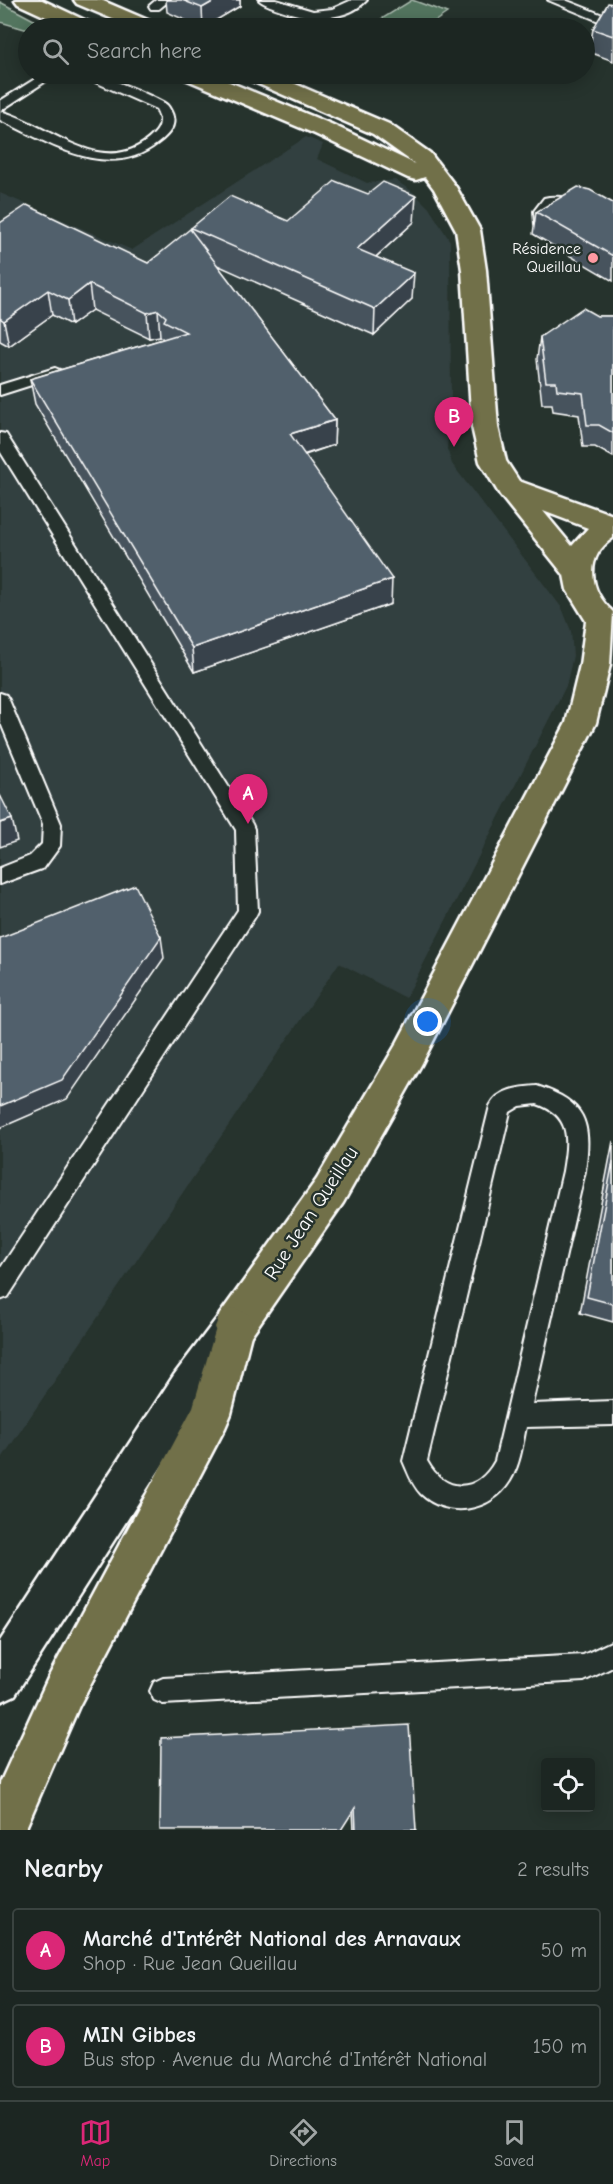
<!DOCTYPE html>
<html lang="en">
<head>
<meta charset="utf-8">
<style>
  body { margin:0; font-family:"Comic Neue",sans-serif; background:#252e2a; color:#f1f3f6 }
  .controls { position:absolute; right:18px; bottom:18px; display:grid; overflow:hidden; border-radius:6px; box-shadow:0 3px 15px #0003 }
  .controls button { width:54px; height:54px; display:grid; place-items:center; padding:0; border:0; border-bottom:2px solid #3a4340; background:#1c2622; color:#f1f3f6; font:30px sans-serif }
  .you { position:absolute; left:428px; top:1022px; width:21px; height:21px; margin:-15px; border:4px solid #fff; border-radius:50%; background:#1a73e8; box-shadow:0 0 0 9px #1a73e833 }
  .badge { display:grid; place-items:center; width:39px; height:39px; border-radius:50%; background:#db2777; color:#fff; font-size:20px; font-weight:700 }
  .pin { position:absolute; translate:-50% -50px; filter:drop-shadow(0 2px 3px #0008) }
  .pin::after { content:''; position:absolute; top:32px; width:21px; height:18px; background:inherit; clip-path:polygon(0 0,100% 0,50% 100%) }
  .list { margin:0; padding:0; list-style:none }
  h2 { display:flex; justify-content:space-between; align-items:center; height:78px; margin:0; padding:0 24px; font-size:26px }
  h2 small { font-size:20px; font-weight:400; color:#a0a5a5 }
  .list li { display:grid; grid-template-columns:39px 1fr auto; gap:18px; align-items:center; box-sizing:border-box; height:84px; margin:0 12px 12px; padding:0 12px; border:2px solid #3a4340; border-radius:6px }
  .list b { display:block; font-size:22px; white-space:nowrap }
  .list p { margin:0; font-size:20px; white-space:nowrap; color:#a0a5a5 }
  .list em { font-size:20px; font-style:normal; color:#a0a5a5 }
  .icon { flex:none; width:33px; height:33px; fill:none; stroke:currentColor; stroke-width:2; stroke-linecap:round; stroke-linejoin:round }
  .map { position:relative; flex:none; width:613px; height:1830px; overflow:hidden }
  .search { position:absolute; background:#1c2622; box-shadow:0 3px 15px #0003; left:18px; right:18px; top:18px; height:66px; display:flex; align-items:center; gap:15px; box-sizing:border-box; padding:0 21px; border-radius:33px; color:#a0a5a5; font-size:22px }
  .sheet { height:270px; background:#1c2622 }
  nav { display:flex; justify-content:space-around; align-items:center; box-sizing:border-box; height:84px; border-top:2px solid #3a4340; background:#1c2622; font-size:16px; color:#a0a5a5 }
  nav a { display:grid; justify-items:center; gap:3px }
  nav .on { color:#db2777 }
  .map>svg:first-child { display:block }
  .built { fill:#334040 }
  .green { fill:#53745e; stroke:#a9baae; stroke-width:1.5 }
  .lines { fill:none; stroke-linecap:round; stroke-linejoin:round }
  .service-casing { stroke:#fff; stroke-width:4 }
  .secondary-casing { stroke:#fff; stroke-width:5 }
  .primary-casing { stroke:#fff; stroke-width:5 }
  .motorway-casing { stroke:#fff; stroke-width:5 }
  .service { fill:#26332d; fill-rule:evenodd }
  .secondary { fill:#26332d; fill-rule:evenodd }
  .primary { fill:#716f4a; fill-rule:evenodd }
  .motorway { fill:#716f4a; fill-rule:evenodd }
  .wall { fill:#46535d; stroke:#fff; stroke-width:1.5 }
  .shaded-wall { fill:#39434c; stroke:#fff; stroke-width:1.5 }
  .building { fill:#51606c; stroke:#fff; stroke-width:1.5 }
  .poi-dot { fill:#ff9aa2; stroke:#26332d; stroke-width:2 }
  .labels { text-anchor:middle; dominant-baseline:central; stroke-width:5; stroke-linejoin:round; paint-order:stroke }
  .far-poi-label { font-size:16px; fill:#fff; stroke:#26332d; text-anchor:end }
  .street-label { font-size:20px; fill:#fff; stroke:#26332d }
</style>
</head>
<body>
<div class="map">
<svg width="613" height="1830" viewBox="0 0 613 1830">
  <rect width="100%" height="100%" fill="#26332d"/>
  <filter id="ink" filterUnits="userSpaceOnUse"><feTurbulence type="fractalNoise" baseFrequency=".0167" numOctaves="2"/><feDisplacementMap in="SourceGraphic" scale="12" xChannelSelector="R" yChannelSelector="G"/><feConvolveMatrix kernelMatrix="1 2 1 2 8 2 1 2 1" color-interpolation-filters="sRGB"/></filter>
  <g filter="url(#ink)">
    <!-- built -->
    <polygon class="built" points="306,137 323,144 317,159 367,183 395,180 413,192 429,208 450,241 451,402 447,449 452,464 562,608 571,631 573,656 566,686 406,998 339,963 0,1461 0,193 132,250"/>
    <!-- green -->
    <g class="green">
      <polygon points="412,0 447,13 425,28 367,28"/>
      <polygon points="0,2 49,28 28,30 0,22"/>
    </g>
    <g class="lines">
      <!-- service casing -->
      <g class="service-casing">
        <g id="service">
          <polygon points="156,0 170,0 159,9 151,9 149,6"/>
          <path d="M 259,0 L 276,0 L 313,11 L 332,9 L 352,0 L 367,0 C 345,23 308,20 281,10 C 273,7 265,5 259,0 Z"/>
          <polygon points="548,0 565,0 613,19 613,27"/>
          <polygon points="43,74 57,74 0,111 0,101"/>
          <path d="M 77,74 C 82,73 89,73 95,74 C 106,77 161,99 167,105 C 169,107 173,114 173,117 C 176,127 166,137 158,143 C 108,183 48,142 0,120 L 0,111 C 49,123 105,184 154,134 C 162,126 161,118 156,109 Z"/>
          <path d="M 549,197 C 572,195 592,202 613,210 L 613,219 C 592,214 576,203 553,205 L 548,211 L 545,224 L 535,224 L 534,211 L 544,198 Z"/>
          <polygon points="55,368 60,370 63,373 60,376 0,395 0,385"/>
          <polygon points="0,433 6,434 252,824 254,829 258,911 255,917 8,1297 0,1300 0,1269 238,910 236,830 0,451"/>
          <polygon points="0,693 6,695 9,700 61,824 60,846 44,868 0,884 0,868 30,856 42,844 43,824 0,721"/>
          <path d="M 537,1086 C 586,1102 592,1122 585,1171 L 532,1404 L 613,1401 L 613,1425 L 526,1427 C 522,1446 520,1465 510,1481 C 491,1512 447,1519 421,1494 C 412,1485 408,1472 403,1461 L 490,1106 C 498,1089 520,1087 537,1086 ZM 537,1104 C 572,1116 568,1140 563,1171 L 495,1461 C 477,1494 445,1494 427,1461 L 510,1112 L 520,1106 Z"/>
          <polygon points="613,1641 613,1667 584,1681 163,1704 154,1700 150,1691 154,1682 163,1678 583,1655"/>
        </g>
      </g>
      <!-- secondary casing -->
      <g class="secondary-casing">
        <polygon id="secondary" points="231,1312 245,1318 250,1331 245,1344 202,1403 15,1695 0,1702 0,1641 174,1375 217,1318"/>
      </g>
      <!-- primary casing -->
      <g class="primary-casing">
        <g id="primary">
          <polygon points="15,0 42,0 93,24 96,28 70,28 18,4"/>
          <polygon points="74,0 101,0 157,24 160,28 134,28 77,4"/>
          <path d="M 182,74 L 210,74 L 331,124 L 415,164 L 373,134 L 247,79 L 244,74 L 272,74 L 389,124 L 430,153 L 456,187 L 480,230 L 486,270 L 498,427 L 506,461 L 519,481 L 613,515 L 613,538 C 584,557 589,591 613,612 L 610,665 L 596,723 L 421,1065 L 343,1203 L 248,1340 L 234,1346 L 220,1340 L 215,1327 L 220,1314 L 317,1179 L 397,1043 L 566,723 L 580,665 L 586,621 L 567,590 L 564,575 L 500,495 L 480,462 L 472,427 L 462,270 L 456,230 L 434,189 L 425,177 L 416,180 L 408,178 L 315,134 L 185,79 ZM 543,511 L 588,528 L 572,546 Z"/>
        </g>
      </g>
      <!-- motorway casing -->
      <g class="motorway-casing">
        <polygon id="motorway" points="234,1308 248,1314 253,1327 231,1414 225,1428 79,1706 25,1830 0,1830 0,1783 49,1676 193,1407 220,1314"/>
      </g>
      <!-- service -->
      <use href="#service" class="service"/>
      <!-- secondary -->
      <use href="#secondary" class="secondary"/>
      <!-- primary -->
      <use href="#primary" class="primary"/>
      <!-- motorway -->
      <use href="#motorway" class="motorway"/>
    </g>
    <!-- wall -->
    <g class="wall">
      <polygon points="166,0 240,0 240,6 203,28 167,12"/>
      <polygon points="613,0 613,61 589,52 593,29 612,4"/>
      <polygon points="613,203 613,281 533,234 536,212"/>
      <polygon points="288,221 414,222 376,257 412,299 374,335 217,265 335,420 334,445 305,455 391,604 194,672 35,404 30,379 163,339 160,336 149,338 92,310 71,325 52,315 9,346 0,341 0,223 148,263 191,231 191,228"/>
      <polygon points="597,316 613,316 613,457 595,447 583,447 579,415 553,411 552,404 542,404 537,359 540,337"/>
      <polygon points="613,1141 613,1322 580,1313"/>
      <polygon points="161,1738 416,1830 354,1830 353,1811"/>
    </g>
    <!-- shaded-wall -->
    <g class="shaded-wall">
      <polygon points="216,0 240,0 240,6 203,28 202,8"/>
      <polygon points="416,196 414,222 356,275 357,249"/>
      <polygon points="414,273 412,299 374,335 375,309"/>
      <polygon points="89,284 92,310 71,325 68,300"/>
      <polygon points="48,290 52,315 9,346 4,321"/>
      <polygon points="158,310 160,336 149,338 147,313"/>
      <polygon points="335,420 334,445 290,459 290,434"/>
      <polygon points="392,579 391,604 194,672 192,648"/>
      <polygon points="12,819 17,841 0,847 0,823"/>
      <polygon points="161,937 164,958 67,1099 0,1128 0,1106"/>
    </g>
    <!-- building -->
    <g class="building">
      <polygon points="182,0 216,0 202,8"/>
      <polygon points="608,3 613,4 613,36 593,29"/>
      <polygon points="335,181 368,194 383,182 416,196 357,249 414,273 375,309 191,228 230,196 288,221"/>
      <polygon points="578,187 590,190 613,203 613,256 536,212"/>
      <polygon points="27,205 148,263 190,229 335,420 290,434 392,579 192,648 30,379 186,332 164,321 166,317 158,310 147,313 89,284 68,300 48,290 4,321 0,318 0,223"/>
      <polygon points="583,308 597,316 613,316 613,433 599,425 587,425 583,393 557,390 556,382 546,382 540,337"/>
      <polygon points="0,795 12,819 0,823"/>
      <polygon points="135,885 161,937 62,1080 0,1106 0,938"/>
      <polygon points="613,1161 613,1304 587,1297"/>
      <polygon points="409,1725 416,1830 356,1830 355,1808 341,1830 160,1830 161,1738"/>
    </g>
  </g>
  <!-- markers -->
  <circle class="poi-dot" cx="593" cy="258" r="6"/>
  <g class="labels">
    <!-- far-poi labels -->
    <g class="far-poi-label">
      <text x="581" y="249">Résidence<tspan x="581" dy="18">Queillau</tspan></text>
    </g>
    <!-- street labels -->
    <g class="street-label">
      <text transform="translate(311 1213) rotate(-57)">Rue Jean Queillau</text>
    </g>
  </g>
</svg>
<div class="controls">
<button><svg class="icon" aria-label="locate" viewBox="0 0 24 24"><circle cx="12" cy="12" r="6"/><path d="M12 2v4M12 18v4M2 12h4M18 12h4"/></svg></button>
</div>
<div class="you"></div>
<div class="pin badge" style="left:248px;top:824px">A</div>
<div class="pin badge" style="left:454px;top:447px">B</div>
<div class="search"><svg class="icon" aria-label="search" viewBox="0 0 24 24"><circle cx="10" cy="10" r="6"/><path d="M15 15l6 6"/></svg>Search here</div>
</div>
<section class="sheet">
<h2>Nearby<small>2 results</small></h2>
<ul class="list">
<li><span class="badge">A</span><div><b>Marché d'Intérêt National des Arnavaux</b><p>Shop · Rue Jean Queillau</p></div><em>50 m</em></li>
<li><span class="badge">B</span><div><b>MIN Gibbes</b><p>Bus stop · Avenue du Marché d'Intérêt National</p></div><em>150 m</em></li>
</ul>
</section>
<nav>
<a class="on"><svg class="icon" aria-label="map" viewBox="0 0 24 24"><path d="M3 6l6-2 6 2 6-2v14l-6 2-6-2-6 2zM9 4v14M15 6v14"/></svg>Map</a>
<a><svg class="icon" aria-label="directions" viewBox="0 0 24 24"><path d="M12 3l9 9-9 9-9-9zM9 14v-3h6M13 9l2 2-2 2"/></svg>Directions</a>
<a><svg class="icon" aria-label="saved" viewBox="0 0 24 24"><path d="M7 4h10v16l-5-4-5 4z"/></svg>Saved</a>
</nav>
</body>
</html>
